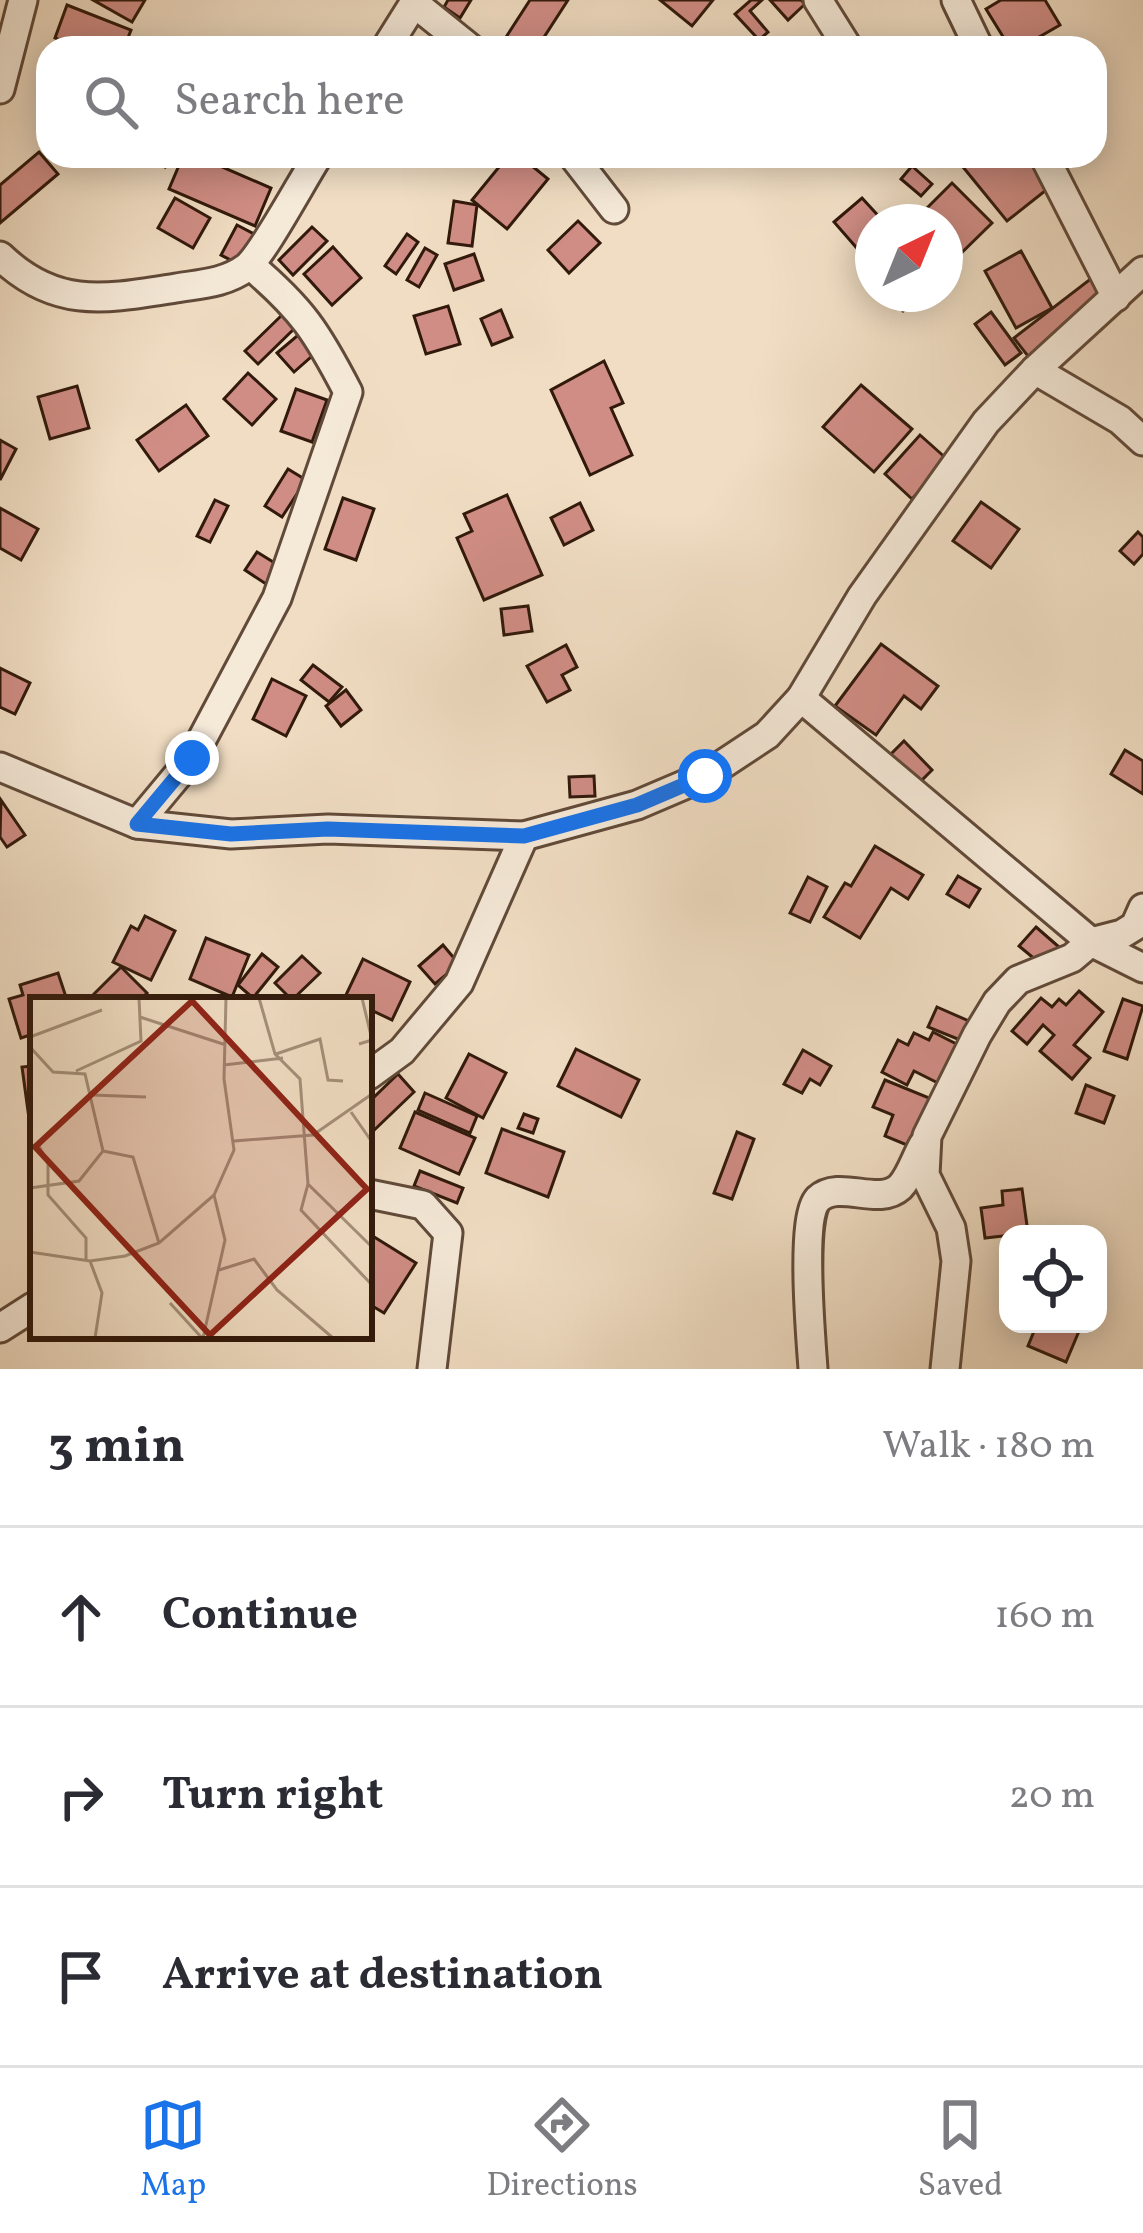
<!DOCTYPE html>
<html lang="en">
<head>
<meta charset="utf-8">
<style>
  body { margin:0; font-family:Vollkorn,serif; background:#f2f2f3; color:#2b2b33 }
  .controls { position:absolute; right:36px; bottom:36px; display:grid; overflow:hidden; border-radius:24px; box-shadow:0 6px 30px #0003 }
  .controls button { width:108px; height:108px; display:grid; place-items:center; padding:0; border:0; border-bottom:3px solid #e1e1e2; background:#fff; color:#2b2b33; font:60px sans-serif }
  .compass { position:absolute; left:855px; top:204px; width:108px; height:108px; border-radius:50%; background:#fff; box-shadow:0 6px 30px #0003; rotate:43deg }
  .stop { position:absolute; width:36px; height:36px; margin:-27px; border:9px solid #1a73e8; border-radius:50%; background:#fff }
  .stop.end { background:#1a73e8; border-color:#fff; box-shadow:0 3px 12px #0008 }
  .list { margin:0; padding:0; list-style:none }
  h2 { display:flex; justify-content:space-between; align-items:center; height:156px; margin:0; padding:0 48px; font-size:51px }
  h2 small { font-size:39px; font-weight:400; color:#7c7c81 }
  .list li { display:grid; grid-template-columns:78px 1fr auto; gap:36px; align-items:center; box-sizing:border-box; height:180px; padding:0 48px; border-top:3px solid #e1e1e2 }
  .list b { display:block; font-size:45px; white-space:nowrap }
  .list em { font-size:39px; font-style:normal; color:#7c7c81 }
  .icon { flex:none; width:66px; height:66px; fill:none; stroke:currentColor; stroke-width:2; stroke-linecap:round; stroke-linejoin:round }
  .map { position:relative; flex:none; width:1143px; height:1369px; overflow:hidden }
  .search { position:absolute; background:#fff; box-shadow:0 6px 30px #0003; left:36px; right:36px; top:36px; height:132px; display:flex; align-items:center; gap:30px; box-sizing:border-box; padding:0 42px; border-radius:36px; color:#7c7c81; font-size:45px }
  .sheet { height:696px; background:#fff }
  nav { display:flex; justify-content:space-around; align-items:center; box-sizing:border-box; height:168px; border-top:3px solid #e1e1e2; background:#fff; font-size:33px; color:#7c7c81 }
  nav a { display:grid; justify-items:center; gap:6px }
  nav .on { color:#1a73e8 }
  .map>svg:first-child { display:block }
  .building { fill:#d08d85; stroke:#31190b; stroke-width:3 }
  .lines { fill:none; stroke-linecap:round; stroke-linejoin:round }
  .street-casing { stroke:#614a39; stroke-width:33 }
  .street { stroke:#f5e9d8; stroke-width:27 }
  .route { stroke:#1a73e8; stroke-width:15 }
  .inset-road { fill:none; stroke:#a48f79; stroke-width:3 }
  .view { fill:#8f2418; fill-opacity:0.15; stroke:#8f2418; stroke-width:6 }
  .inset-edge { fill:none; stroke:#31190b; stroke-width:6 }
</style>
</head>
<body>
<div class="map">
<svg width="1143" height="1369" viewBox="0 0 1143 1369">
  <rect width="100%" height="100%" fill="#f0ddc3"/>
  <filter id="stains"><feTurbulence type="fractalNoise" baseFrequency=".00167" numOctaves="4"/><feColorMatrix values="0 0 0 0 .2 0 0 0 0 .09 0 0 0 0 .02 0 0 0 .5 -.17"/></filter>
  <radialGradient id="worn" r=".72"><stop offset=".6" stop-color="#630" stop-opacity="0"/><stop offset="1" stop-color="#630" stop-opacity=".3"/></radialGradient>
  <!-- building -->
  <g class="building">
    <polygon points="93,0 145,0 132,22"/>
    <polygon points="448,0 471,0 460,18 444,7"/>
    <polygon points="530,0 568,0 537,48 499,48"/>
    <polygon points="660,0 713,0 692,26"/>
    <polygon points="751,0 762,0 750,11 768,32 759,40 735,14"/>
    <polygon points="770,0 801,0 805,4 788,20"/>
    <polygon points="1001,0 1045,0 1060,25 1020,48 1010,48 986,9"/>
    <polygon points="67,5 131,30 124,48 79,48 55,38"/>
    <polygon points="39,152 58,174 0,223 0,185"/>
    <polygon points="135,156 168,156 165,167"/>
    <polygon points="183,156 197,156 271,188 255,226 169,189"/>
    <polygon points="508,156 520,156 548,179 507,229 472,200"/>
    <polygon points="954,156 1025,156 1050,187 1007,221"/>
    <polygon points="912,166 932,184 921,196 901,179"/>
    <polygon points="952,183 992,223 945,269 945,222 913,222"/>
    <polygon points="175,198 210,218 193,248 158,228"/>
    <polygon points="862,198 884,222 873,222 873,244 862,254 834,222"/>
    <polygon points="454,201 477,205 472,246 448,243"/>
    <polygon points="578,221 600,243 569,273 548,250"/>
    <polygon points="237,225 258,236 242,266 221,255"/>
    <polygon points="312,227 327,241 293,275 279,260"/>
    <polygon points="407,234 418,242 396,274 385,266"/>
    <polygon points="333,247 361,278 332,305 304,274"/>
    <polygon points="425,248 437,255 419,287 407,280"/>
    <polygon points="1021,251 1052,308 1016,328 985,271"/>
    <polygon points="474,254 483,280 454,290 445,264"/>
    <polygon points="1097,274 1114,296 1031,360 1014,338"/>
    <polygon points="886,294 920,294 903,311"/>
    <polygon points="448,306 460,344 426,354 414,316"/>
    <polygon points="501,310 512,337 492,345 481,319"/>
    <polygon points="991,312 1021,353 1005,365 975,324"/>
    <polygon points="284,313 297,326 258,364 245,351"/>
    <polygon points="304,330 320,349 294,372 277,353"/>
    <polygon points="604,361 623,403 611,408 632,455 590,475 551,390"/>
    <polygon points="248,373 276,399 252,425 224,399"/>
    <polygon points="861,385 912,429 874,472 823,427"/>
    <polygon points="77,386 89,428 50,439 38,397"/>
    <polygon points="296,389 327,400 312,442 281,431"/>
    <polygon points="186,405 208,436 159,471 137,440"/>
    <polygon points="920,435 948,460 912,499 885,474"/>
    <polygon points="0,440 16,449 0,480"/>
    <polygon points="288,469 306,480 282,517 265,506"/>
    <polygon points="507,495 542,575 484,600 457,538 472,531 464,514"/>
    <polygon points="343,498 374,509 356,560 325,549"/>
    <polygon points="215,500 228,506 210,542 197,536"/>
    <polygon points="981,502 1019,529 991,568 953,541"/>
    <polygon points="580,503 593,530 564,545 551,518"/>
    <polygon points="0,508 38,529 21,560 0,548"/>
    <polygon points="1138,532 1143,537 1143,554 1134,564 1120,551"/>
    <polygon points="257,552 278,565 266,584 245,570"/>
    <polygon points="528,606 532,631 504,635 501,609"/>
    <polygon points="881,644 938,686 921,709 904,696 876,735 835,706"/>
    <polygon points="566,645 577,667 562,675 570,690 547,702 527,666"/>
    <polygon points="313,665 342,687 329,702 301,680"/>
    <polygon points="0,668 30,683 15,714 0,707"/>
    <polygon points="272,679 306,696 286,736 253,719"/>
    <polygon points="346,690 361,710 341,726 326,706"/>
    <polygon points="904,741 932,770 916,786 888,757"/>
    <polygon points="1125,750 1143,761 1143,794 1111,774"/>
    <polygon points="594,776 595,796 570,797 569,777"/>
    <polygon points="1,800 25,835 7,847 0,837"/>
    <polygon points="875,846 923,875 908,899 891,888 860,938 824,917 845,883 851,886"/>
    <polygon points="958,876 980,889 969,907 947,894"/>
    <polygon points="808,877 827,887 810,922 790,913"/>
    <polygon points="145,916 175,931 151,980 113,962 131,926 138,930"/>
    <polygon points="1036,927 1059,947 1043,966 1019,946"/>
    <polygon points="206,938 249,955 232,997 190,979"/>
    <polygon points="443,945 459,964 435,984 419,966"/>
    <polygon points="262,954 278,967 253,998 238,985"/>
    <polygon points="302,956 320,973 292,1000 275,983"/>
    <polygon points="363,959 410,982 392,1020 369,1009 369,1000 345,997"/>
    <polygon points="121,967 147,993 140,1000 96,1000 92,996"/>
    <polygon points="58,973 67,1000 33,1000 33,1034 21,1038 9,999 23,995 20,985"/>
    <polygon points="1079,991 1103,1012 1074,1045 1090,1058 1072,1079 1040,1051 1054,1035 1043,1025 1027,1044 1012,1031 1041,998 1052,1007 1059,999 1066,1005"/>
    <polygon points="1123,999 1143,1006 1127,1059 1104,1051"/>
    <polygon points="937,1007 978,1025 970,1044 928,1027"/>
    <polygon points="933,1032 968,1050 948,1088 914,1071 907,1085 882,1072 898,1040 908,1045 914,1033 929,1040"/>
    <polygon points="576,1049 639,1080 621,1117 558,1086"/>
    <polygon points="803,1050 831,1066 820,1085 810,1079 802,1093 784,1084"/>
    <polygon points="469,1054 506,1073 483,1118 446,1098"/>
    <polygon points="33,1066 33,1133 31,1133 22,1067"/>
    <polygon points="398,1074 414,1092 369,1135 369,1102"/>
    <polygon points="885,1080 939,1102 919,1150 885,1136 893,1115 873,1107"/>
    <polygon points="1086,1085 1114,1096 1104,1123 1076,1113"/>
    <polygon points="425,1093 477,1116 470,1133 418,1110"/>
    <polygon points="415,1112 475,1138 459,1174 400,1148"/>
    <polygon points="524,1114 538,1119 533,1133 518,1128"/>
    <polygon points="502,1129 564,1152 548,1197 486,1173"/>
    <polygon points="737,1132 754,1139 732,1199 714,1193"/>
    <polygon points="420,1171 463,1188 457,1203 414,1186"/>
    <polygon points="1022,1189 1028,1233 985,1238 981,1208 1003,1205 1002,1191"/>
    <polygon points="371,1235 416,1263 384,1313 369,1304"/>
    <polygon points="1037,1324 1082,1324 1066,1362 1028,1346"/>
  </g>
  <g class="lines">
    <!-- street casing -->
    <g class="street-casing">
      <g id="street">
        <polyline points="818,0 848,48"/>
        <polyline points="956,0 979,48"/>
        <polyline points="414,3 470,48"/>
        <polyline points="386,48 416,0"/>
        <polyline points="0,89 23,0"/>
        <polyline points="573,156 614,209"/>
        <polyline points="1044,156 1116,297"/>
        <path d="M 0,256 C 56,310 106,299 176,288 C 201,284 226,283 247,267 C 263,254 303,179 318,156"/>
        <polyline points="1035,370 1120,420 1143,441"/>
        <polyline points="801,698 1091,942 1143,968"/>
        <polyline points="0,767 137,824 231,834 328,829 524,836 637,805 705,776 767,735 801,698 862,596 986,422 1035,370 1143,271"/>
        <path d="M 137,824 L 192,758 L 277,598 L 348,392 C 317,332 302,309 250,265"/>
        <polyline points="369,1075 402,1051 459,983 524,836"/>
        <polyline points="369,1194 423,1205 448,1233 432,1369"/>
        <polyline points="0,1328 33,1307"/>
        <path d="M 813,1369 C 811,1339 800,1218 818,1199 C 840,1179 878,1207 900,1187 C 910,1177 916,1157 923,1145"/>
        <polyline points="945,1369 956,1261 951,1228 925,1175 927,1136 977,1035 997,1002 1018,980 1072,958 1091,942 1122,934 1135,926 1143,908"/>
      </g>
    </g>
    <!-- street -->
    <use href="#street" class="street"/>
  </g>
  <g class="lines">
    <!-- route -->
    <polyline class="route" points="192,758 137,824 231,834 328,829 524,836 637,805 705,776"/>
  </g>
  <!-- overview -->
  <g transform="translate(30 997)">
    <rect width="342" height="342" fill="#f0ddc3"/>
    <path class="inset-road" d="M 229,1 L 245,57 L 270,82 L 278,187 L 342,250M 110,20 L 196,48M 0,40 L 72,13M 329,47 L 342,43 L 332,1M 0,50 L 23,75 L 55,77 L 73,154 L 49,184 L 0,191M 246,57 L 290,42 L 298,83 L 313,84M 194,68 L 253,61M 46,74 L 111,44 L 109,1M 62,98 L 116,100M 321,115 L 342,145M 204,144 L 283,138 L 342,97M 0,150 L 8,147 L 18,166 L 18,198 L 56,241 L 56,264M 73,154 L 103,160 L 129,246M 278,187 L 271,213 L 342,288M 0,255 L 60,264 L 95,259 L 129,246 L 184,198 L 204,153 L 194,82 L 196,1M 60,264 L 72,296 L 65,341M 189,273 L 224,262 L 247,293 L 303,341M 140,306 L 172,341M 173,341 L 195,243 L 184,198"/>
    <path class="view" d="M 162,4 L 337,192 L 180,338 L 5,150 Z"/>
    <rect width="342" height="342" class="inset-edge"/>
  </g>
  <rect width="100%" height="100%" filter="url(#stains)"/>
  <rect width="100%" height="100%" fill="url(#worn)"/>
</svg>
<div class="controls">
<button><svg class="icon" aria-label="locate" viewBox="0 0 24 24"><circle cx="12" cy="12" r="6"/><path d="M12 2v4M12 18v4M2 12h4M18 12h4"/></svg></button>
</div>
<svg class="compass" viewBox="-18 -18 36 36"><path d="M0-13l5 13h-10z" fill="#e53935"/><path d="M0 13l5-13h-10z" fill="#7c7c81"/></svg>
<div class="stop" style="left:705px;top:776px"></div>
<div class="stop end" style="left:192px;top:758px"></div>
<div class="search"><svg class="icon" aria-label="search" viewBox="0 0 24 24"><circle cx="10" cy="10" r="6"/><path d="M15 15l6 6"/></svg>Search here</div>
</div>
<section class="sheet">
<h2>3 min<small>Walk · 180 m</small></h2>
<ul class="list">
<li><svg class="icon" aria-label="ahead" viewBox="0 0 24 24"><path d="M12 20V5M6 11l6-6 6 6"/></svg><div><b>Continue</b></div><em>160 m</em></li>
<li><svg class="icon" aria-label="right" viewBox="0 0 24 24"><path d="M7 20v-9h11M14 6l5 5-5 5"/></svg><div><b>Turn right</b></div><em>20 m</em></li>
<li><svg class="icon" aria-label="arrive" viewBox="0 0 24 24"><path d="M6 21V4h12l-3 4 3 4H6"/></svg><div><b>Arrive at destination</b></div></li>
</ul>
</section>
<nav>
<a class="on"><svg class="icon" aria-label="map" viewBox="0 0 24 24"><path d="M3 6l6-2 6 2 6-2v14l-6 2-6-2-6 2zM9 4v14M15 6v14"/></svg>Map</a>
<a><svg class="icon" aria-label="directions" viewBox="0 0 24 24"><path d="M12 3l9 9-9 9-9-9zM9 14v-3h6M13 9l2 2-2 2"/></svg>Directions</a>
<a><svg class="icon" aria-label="saved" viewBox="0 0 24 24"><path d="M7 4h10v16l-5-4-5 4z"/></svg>Saved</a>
</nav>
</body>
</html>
